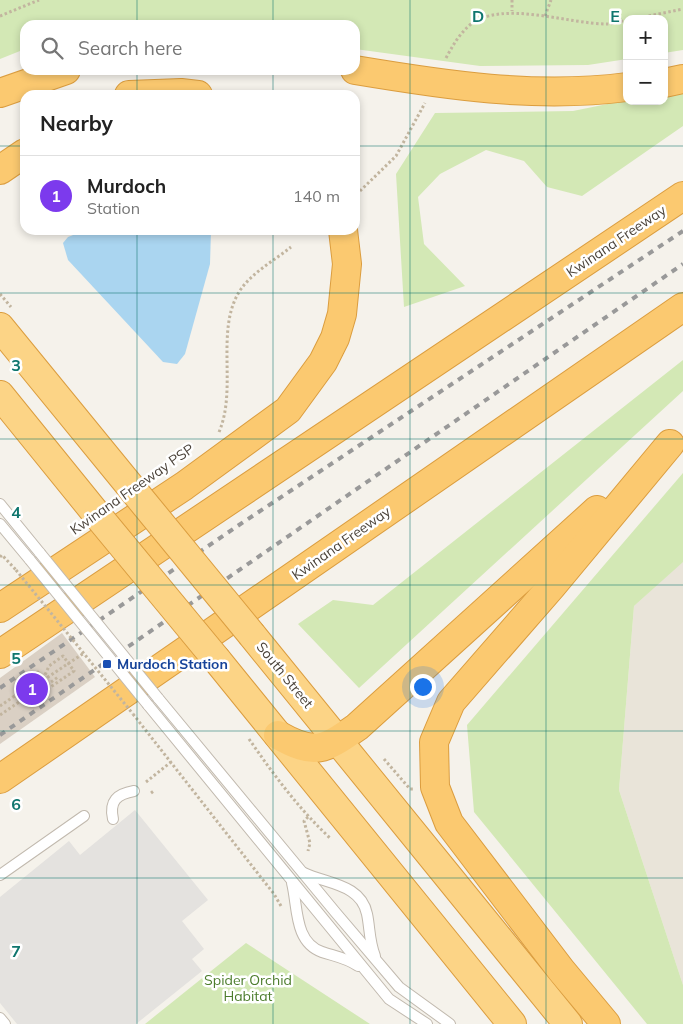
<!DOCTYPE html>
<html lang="en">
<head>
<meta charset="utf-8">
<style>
  body { margin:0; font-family:Mulish,sans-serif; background:#f2f2f2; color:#222 }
  .controls { position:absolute; right:15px; top:15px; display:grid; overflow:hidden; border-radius:10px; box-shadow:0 2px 8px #0003 }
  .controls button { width:45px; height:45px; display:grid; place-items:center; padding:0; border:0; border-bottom:1px solid #e0e0e0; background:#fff; color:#222; font:25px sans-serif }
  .you { position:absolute; left:422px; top:686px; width:18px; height:18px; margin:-12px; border:4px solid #fff; border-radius:50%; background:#1a73e8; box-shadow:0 0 0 8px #1a73e833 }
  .badge { display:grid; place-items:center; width:32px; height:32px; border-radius:50%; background:#7c3aed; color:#fff; font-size:16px; font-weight:700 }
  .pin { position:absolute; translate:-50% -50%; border:2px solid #fff; box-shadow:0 1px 5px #0006 }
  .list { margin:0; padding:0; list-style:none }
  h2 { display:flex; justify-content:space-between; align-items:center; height:65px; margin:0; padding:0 20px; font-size:21px }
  h2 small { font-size:16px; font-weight:400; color:#767676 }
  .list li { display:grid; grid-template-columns:32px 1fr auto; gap:15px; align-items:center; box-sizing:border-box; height:80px; padding:0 20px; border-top:1px solid #e0e0e0 }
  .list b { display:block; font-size:19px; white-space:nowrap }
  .list p { margin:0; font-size:16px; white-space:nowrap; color:#767676 }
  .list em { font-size:16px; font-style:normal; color:#767676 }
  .icon { flex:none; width:28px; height:28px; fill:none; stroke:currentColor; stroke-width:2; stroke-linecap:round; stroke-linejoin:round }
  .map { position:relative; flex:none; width:683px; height:1024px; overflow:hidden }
  .search { position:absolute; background:#fff; box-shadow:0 2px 8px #0003; left:20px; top:20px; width:340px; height:55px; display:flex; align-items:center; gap:12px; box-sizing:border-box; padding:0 18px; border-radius:15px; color:#767676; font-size:19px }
  .panel { position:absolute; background:#fff; box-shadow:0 2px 8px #0003; left:20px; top:90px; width:340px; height:145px; border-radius:15px }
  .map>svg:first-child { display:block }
  .residential { fill:#e9e4d9 }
  .green { fill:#d3e8b5 }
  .parking { fill:#e4e2df }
  .water { fill:#aad5f0 }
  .building { fill:#dad0c4 }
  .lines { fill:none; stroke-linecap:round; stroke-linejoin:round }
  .service-casing { stroke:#c1b9ae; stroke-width:12 }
  .trunk-casing { stroke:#db9d3f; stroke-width:30 }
  .motorway-casing { stroke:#db9d3f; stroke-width:30 }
  .path { stroke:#c2b59f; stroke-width:3; stroke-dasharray:2.5 2.5; stroke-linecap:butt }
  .service { stroke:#fff; stroke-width:10 }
  .trunk { stroke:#fcd486; stroke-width:28 }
  .motorway { stroke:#fbc970; stroke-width:28 }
  .rail { stroke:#999; stroke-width:4; stroke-dasharray:6 6; stroke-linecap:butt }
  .service-bridge-casing { stroke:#c1b9ae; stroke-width:12; stroke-linecap:butt }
  .trunk-bridge-casing { stroke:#db9d3f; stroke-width:30; stroke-linecap:butt }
  .path-bridge { stroke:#c2b59f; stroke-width:3; stroke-dasharray:2.5 2.5; stroke-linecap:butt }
  .service-bridge { stroke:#fff; stroke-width:10 }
  .trunk-bridge { stroke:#fcd486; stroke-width:28 }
  .grid { fill:none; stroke:#0f766e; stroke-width:1; stroke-opacity:0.55 }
  .transit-dot { fill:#1a4fb4; stroke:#fff; stroke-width:2 }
  .labels { text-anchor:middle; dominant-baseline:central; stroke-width:5; stroke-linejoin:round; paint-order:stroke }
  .street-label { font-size:14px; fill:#4a4239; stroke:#fff }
  .transit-label { font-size:14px; font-weight:bold; fill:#164399; stroke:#fff; text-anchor:start }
  .park-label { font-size:14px; fill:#4c7c2c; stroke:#fff }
  .grid-label { font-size:16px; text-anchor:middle; font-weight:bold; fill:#0f766e; stroke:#fff; stroke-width:5; stroke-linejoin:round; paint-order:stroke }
</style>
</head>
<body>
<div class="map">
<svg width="683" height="1024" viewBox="0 0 683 1024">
  <rect width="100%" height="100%" fill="#f5f2eb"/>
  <!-- residential -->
  <polygon class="residential" points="683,561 683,985 619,790 634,606"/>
  <!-- green -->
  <g class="green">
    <polygon points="0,0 683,0 683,50 664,53 664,19 627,19 627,59 588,65 480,66 355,49 355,25 25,25 25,49 0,59"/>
    <polygon points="683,89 683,126 582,196 547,187 524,161 486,150 440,174 418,197 424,244 465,286 404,307 396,174 435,113 573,111 627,100 664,101 664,93"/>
    <polygon points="683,360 683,391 359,688 298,624 333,600 373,605"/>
    <polygon points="683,473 683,562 634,606 619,790 683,985 683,1024 647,1024 474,812 467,725"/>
    <polygon points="246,943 370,1024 145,1024"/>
  </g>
  <!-- parking -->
  <polygon class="parking" points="135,810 208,900 182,921 204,949 192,959 202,971 136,1024 17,1024 0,1003 0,897 69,841 80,855"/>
  <!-- water -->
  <polygon class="water" points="86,230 211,230 210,264 185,354 177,364 163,362 68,260 63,243 68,237"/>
  <!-- building -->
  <polygon class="building" points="62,633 95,677 0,744 0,678"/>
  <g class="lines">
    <!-- service casing -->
    <g class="service-casing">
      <g id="service">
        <polyline points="0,504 40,553"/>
        <polyline points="0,524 30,560"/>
        <polyline points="158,698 336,913 399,987 450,1024"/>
        <polyline points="148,705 389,999 427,1024"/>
        <path d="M 113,819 C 109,801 117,794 134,791"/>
        <path d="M 304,873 C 327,884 361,884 367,914 C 370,928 369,941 375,956"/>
        <polyline points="0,875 84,816"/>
        <path d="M 292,883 C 298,907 294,942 322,952 C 334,956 347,958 358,966"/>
        <polyline points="0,1018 5,1024"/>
      </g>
    </g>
    <!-- trunk casing -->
    <g class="trunk-casing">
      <g id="trunk">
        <polyline points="0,327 134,491"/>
        <polyline points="0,395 98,516"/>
        <polyline points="252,635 568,1024"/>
        <polyline points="217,660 512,1024"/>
      </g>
    </g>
    <!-- motorway casing -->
    <g class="motorway-casing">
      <g id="motorway">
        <path d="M 355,70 C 445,85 535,99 627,87"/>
        <polyline points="664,83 683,79"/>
        <polyline points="0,93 66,70"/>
        <polyline points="129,95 181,93 198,95"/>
        <polyline points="0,170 25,153"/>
        <polyline points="0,608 184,486 288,410 323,362 335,338 342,314 347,264 343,230"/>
        <polyline points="0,654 683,196"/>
        <path d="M 278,735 C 315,756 324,750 357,727 L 597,510"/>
        <polyline points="0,779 683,307"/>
        <polyline points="606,1024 561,970 449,823 435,787 434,742 451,702 552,586 670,444"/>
      </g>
    </g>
    <!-- path -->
    <g class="path">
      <polyline points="512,0 512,11"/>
      <polyline points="0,16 39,0"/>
      <polyline points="545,16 551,0"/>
      <polyline points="634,19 683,9"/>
      <path d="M 446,58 C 453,45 460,33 471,24 C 505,0 567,24 608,24 C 614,24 621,21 627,20"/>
      <polyline points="360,191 396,156 425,103"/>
      <polyline points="0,294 11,307"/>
      <path d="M 219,432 C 238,388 214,328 241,289 C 253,272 275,260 291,247"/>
      <polyline points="0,557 2,555 16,570"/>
      <polyline points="29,673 46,696 38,702 35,698 39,696"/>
      <polyline points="29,673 21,679 24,682 38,672 48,689"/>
      <polyline points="36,678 43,688"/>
      <polyline points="39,683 84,653"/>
      <polyline points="47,685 58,677"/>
      <polyline points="0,706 45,675 49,666 63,656 74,671 39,695 28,696 0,715"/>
      <polyline points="133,714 274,894 281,906"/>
      <path d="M 249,739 C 274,775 298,808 330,838"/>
      <polyline points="384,759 410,789 415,789"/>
      <polyline points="146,782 171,762"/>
      <polyline points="151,793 155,790"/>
      <polyline points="308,817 304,821 310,843 308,851"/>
    </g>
    <!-- service -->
    <use href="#service" class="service"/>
    <!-- trunk -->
    <use href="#trunk" class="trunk"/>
    <!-- motorway -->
    <use href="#motorway" class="motorway"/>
    <!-- rail -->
    <g class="rail">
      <polyline points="0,688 239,525 683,231"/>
      <polyline points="0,735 683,264"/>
    </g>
    <!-- service-bridge casing -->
    <g class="service-bridge-casing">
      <g id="service-bridge">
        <polyline points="40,553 158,698"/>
        <polyline points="30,560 148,705"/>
      </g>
    </g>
    <!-- trunk-bridge casing -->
    <g class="trunk-bridge-casing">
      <g id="trunk-bridge">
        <polyline points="134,491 252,635"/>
        <polyline points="98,516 217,660"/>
      </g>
    </g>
    <!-- path-bridge -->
    <polyline class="path-bridge" points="16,570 133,714"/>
    <!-- service-bridge -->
    <use href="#service-bridge" class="service-bridge"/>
    <!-- trunk-bridge -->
    <use href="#trunk-bridge" class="trunk-bridge"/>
  </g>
  <!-- grid -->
  <path class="grid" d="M 137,0 L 137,25M 273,0 L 273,25M 410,0 L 410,1024M 546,0 L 546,1024M 137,70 L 137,95M 273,70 L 273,95M 0,146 L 25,146M 355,146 L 683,146M 137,230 L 137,1024M 273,230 L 273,1024M 0,293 L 683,293M 0,439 L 683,439M 0,585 L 683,585M 0,731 L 683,731M 0,878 L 683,878"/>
  <!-- markers -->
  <rect class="transit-dot" x="102" y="659" width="10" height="10" rx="2.5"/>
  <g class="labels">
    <!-- street labels -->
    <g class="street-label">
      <text transform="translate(616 241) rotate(-34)">Kwinana Freeway</text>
      <text transform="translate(132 489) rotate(-35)">Kwinana Freeway PSP</text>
      <text transform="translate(341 543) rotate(-35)">Kwinana Freeway</text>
      <text transform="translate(285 675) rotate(51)">South Street</text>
    </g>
    <!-- transit labels -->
    <g class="transit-label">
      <text x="117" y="664">Murdoch Station</text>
    </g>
    <!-- park labels -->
    <g class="park-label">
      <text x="248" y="980">Spider Orchid<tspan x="248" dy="16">Habitat</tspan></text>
    </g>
  </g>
  <g class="grid-label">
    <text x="478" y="22">D</text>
    <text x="615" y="22">E</text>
    <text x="16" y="371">3</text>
    <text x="16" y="518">4</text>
    <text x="16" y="664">5</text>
    <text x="16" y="810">6</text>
    <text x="16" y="957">7</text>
  </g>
</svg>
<div class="controls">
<button>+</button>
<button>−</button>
</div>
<div class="you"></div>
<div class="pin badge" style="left:32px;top:689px">1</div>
<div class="search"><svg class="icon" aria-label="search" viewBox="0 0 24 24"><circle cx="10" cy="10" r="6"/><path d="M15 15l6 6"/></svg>Search here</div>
<section class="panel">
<h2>Nearby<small></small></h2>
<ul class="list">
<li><span class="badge">1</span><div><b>Murdoch</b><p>Station</p></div><em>140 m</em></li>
</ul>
</section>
</div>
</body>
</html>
